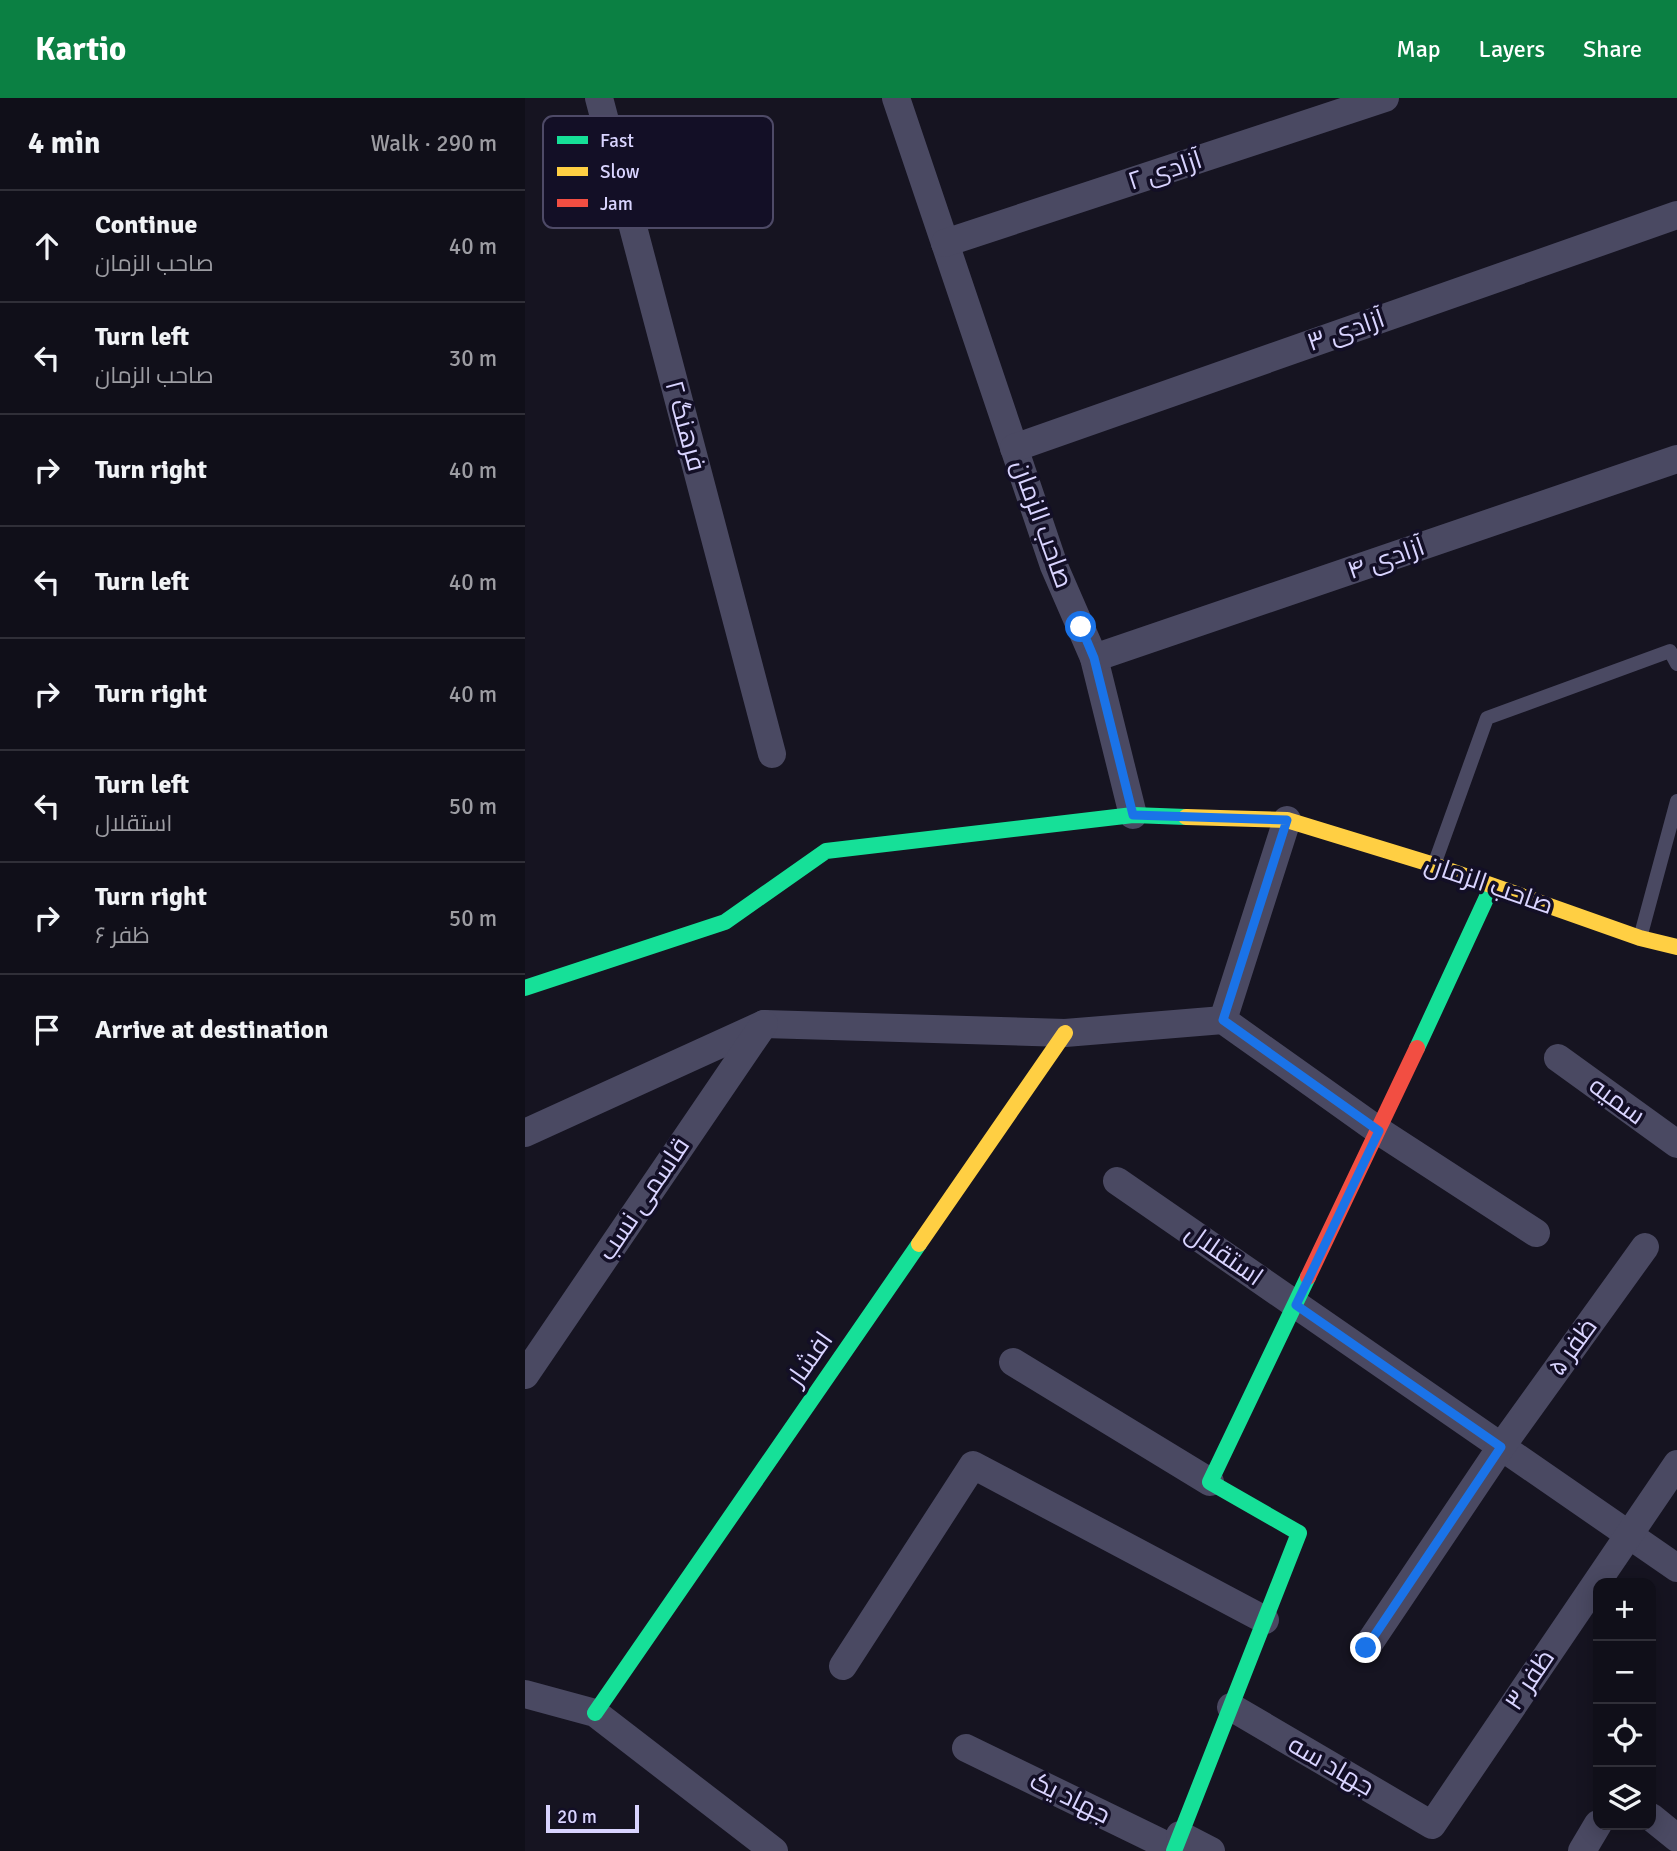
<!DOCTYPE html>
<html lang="en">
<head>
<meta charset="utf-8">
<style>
  body { margin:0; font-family:Signika,Cairo,sans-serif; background:#1e1d26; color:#f1f3f6 }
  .controls { position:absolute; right:21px; bottom:21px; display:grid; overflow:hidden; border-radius:14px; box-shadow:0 4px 18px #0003 }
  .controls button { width:63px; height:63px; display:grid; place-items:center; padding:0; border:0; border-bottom:2px solid #302f38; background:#100f19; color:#f1f3f6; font:35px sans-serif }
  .scale { position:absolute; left:21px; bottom:18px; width:93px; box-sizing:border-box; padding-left:7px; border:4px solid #d9d4ff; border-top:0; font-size:19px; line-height:24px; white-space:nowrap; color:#d9d4ff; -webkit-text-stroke:5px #130f26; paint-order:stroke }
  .stop { position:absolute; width:21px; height:21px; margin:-16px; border:5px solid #1a73e8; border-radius:50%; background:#fff }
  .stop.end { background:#1a73e8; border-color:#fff; box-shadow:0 2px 7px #0008 }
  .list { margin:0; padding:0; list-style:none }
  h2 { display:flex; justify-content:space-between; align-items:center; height:91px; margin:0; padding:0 28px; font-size:30px }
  h2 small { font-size:23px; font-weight:400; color:#9c9ca2 }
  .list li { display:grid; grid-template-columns:46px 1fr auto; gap:21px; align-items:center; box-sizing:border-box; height:112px; padding:0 28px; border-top:2px solid #302f38 }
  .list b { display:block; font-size:26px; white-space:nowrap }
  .list p { margin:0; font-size:23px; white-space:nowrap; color:#9c9ca2 }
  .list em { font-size:23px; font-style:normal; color:#9c9ca2 }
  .icon { flex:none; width:38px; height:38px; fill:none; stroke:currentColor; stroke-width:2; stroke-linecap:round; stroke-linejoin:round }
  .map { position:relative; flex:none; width:1152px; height:1753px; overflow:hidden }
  header { display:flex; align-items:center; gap:42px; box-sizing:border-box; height:98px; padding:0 35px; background:#0b8043; color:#fff }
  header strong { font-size:33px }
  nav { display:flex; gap:38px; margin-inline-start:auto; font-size:24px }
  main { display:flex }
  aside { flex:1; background:#100f19 }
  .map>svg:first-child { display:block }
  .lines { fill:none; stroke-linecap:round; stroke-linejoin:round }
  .lane { stroke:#4a4962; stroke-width:14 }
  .street { stroke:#4a4962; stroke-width:28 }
  .fast { stroke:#16e098; stroke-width:16 }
  .slow { stroke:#ffcf43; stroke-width:16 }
  .jam { stroke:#f24e42; stroke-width:16 }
  .route { stroke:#1a73e8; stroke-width:9 }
  .labels { text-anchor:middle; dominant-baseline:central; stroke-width:7; stroke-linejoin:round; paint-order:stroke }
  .street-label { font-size:26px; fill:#d9d4ff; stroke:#130f26 }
  .key { fill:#130f26; stroke:#4e4a67; stroke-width:2 }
  .key-label { font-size:19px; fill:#d9d4ff }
</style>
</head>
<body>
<header>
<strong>Kartio</strong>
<nav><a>Map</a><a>Layers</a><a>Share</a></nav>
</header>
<main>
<aside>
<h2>4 min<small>Walk · 290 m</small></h2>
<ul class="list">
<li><svg class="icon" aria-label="ahead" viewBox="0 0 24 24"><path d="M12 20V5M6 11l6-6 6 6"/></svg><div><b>Continue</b><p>صاحب الزمان</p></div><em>40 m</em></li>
<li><svg class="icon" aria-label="left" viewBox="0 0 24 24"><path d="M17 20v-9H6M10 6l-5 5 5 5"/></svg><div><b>Turn left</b><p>صاحب الزمان</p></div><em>30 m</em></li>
<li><svg class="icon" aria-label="right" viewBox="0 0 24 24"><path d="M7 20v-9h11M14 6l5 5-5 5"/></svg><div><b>Turn right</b></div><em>40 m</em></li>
<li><svg class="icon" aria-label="left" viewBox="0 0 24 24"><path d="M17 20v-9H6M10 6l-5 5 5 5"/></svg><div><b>Turn left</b></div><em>40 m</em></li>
<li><svg class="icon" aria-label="right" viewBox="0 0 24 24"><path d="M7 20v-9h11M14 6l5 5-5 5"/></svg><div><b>Turn right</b></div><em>40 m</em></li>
<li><svg class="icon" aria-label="left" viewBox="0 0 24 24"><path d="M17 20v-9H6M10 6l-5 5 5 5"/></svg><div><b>Turn left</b><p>استقلال</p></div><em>50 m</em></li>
<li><svg class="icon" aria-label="right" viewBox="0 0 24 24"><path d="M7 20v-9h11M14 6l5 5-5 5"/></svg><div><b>Turn right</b><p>ظفر ۶</p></div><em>50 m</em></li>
<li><svg class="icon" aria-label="arrive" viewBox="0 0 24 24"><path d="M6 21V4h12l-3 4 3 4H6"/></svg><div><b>Arrive at destination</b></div></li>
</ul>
</aside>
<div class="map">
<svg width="1152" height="1753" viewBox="0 0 1152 1753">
  <rect width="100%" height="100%" fill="#161421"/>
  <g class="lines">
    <!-- lane -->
    <g class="lane">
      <polyline points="909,767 962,620 1145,553 1152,566"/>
      <polyline points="1115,840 1152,703"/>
    </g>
    <!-- street -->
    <g class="street">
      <polyline points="74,0 247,656"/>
      <polyline points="371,0 529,468 569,560 608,717"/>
      <polyline points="420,145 860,0"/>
      <polyline points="489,350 1152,117"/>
      <polyline points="569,560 1152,361"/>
      <polyline points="698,922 762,722"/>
      <polyline points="1033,960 1152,1046"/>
      <polyline points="0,1035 239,926 540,935 698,922 854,1033 1011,1135"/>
      <polyline points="592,1083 1152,1470"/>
      <polyline points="488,1264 685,1384"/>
      <polyline points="0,1277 239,926"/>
      <polyline points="841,1550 976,1349 1120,1149"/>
      <polyline points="318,1568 448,1367 740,1522"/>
      <polyline points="0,1596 70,1615 249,1753"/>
      <polyline points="706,1609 907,1727 1152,1366"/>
      <polyline points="441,1650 649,1751"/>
      <polyline points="1126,1719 1152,1740"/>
      <polyline points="655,1737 686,1753"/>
      <polyline points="1057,1753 1073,1726"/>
    </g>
    <!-- fast -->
    <g class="fast">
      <polyline points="0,890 200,824 301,753 608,717 661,719"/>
      <polyline points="892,950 967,788"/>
      <polyline points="70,1615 394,1146"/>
      <polyline points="649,1753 774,1435 685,1384 783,1179"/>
    </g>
    <!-- slow -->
    <g class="slow">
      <polyline points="661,719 762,722 909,767 1115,840 1152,849"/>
      <polyline points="394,1146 540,935"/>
    </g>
    <!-- jam -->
    <polyline class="jam" points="783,1179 892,950"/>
  </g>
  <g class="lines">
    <!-- route -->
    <polyline class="route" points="556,529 569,560 608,717 762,722 698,922 854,1033 771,1207 976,1349 841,1550"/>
  </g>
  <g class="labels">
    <!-- street labels -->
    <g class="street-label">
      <text transform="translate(640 73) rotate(-18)">آزادی ۲</text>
      <text transform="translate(821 233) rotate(-19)">آزادی ۳</text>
      <text transform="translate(160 328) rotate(75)">فرهنگ ۲</text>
      <text transform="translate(517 426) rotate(70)">صاحب الزمان</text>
      <text transform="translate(861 461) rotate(-19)">آزادی ۴</text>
      <text transform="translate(964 787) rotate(19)">صاحب الزمان</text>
      <text transform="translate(1092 1003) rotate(36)">سمیه</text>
      <text transform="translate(119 1101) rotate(-56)">قاسمی نسب</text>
      <text transform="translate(699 1157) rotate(35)">استقلال</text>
      <text transform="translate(1048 1249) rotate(-54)">ظفر ۵</text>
      <text transform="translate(285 1261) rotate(-55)">افشار</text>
      <text transform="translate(1005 1582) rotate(-56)">ظفر ۳</text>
      <text transform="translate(806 1668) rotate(30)">جهاد سه</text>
      <text transform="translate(545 1700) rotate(26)">جهاد یک</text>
    </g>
  </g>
  <!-- legend -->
  <rect x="18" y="18" width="230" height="112" rx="10" class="key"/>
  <rect x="32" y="38" width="31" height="8" fill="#16e098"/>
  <rect x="32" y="69" width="31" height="9" fill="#ffcf43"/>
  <rect x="32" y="101" width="31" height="8" fill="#f24e42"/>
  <g class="key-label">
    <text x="75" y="49">Fast</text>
    <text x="75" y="80">Slow</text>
    <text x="75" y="112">Jam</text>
  </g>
</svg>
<div class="controls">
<button>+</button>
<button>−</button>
<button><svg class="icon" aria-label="locate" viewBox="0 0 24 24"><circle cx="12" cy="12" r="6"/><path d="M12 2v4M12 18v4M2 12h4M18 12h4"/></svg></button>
<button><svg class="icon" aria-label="layers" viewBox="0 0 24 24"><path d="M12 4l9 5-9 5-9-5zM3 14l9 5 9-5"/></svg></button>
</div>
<div class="scale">20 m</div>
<div class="stop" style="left:556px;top:529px"></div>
<div class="stop end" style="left:841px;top:1550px"></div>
</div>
</main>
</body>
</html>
